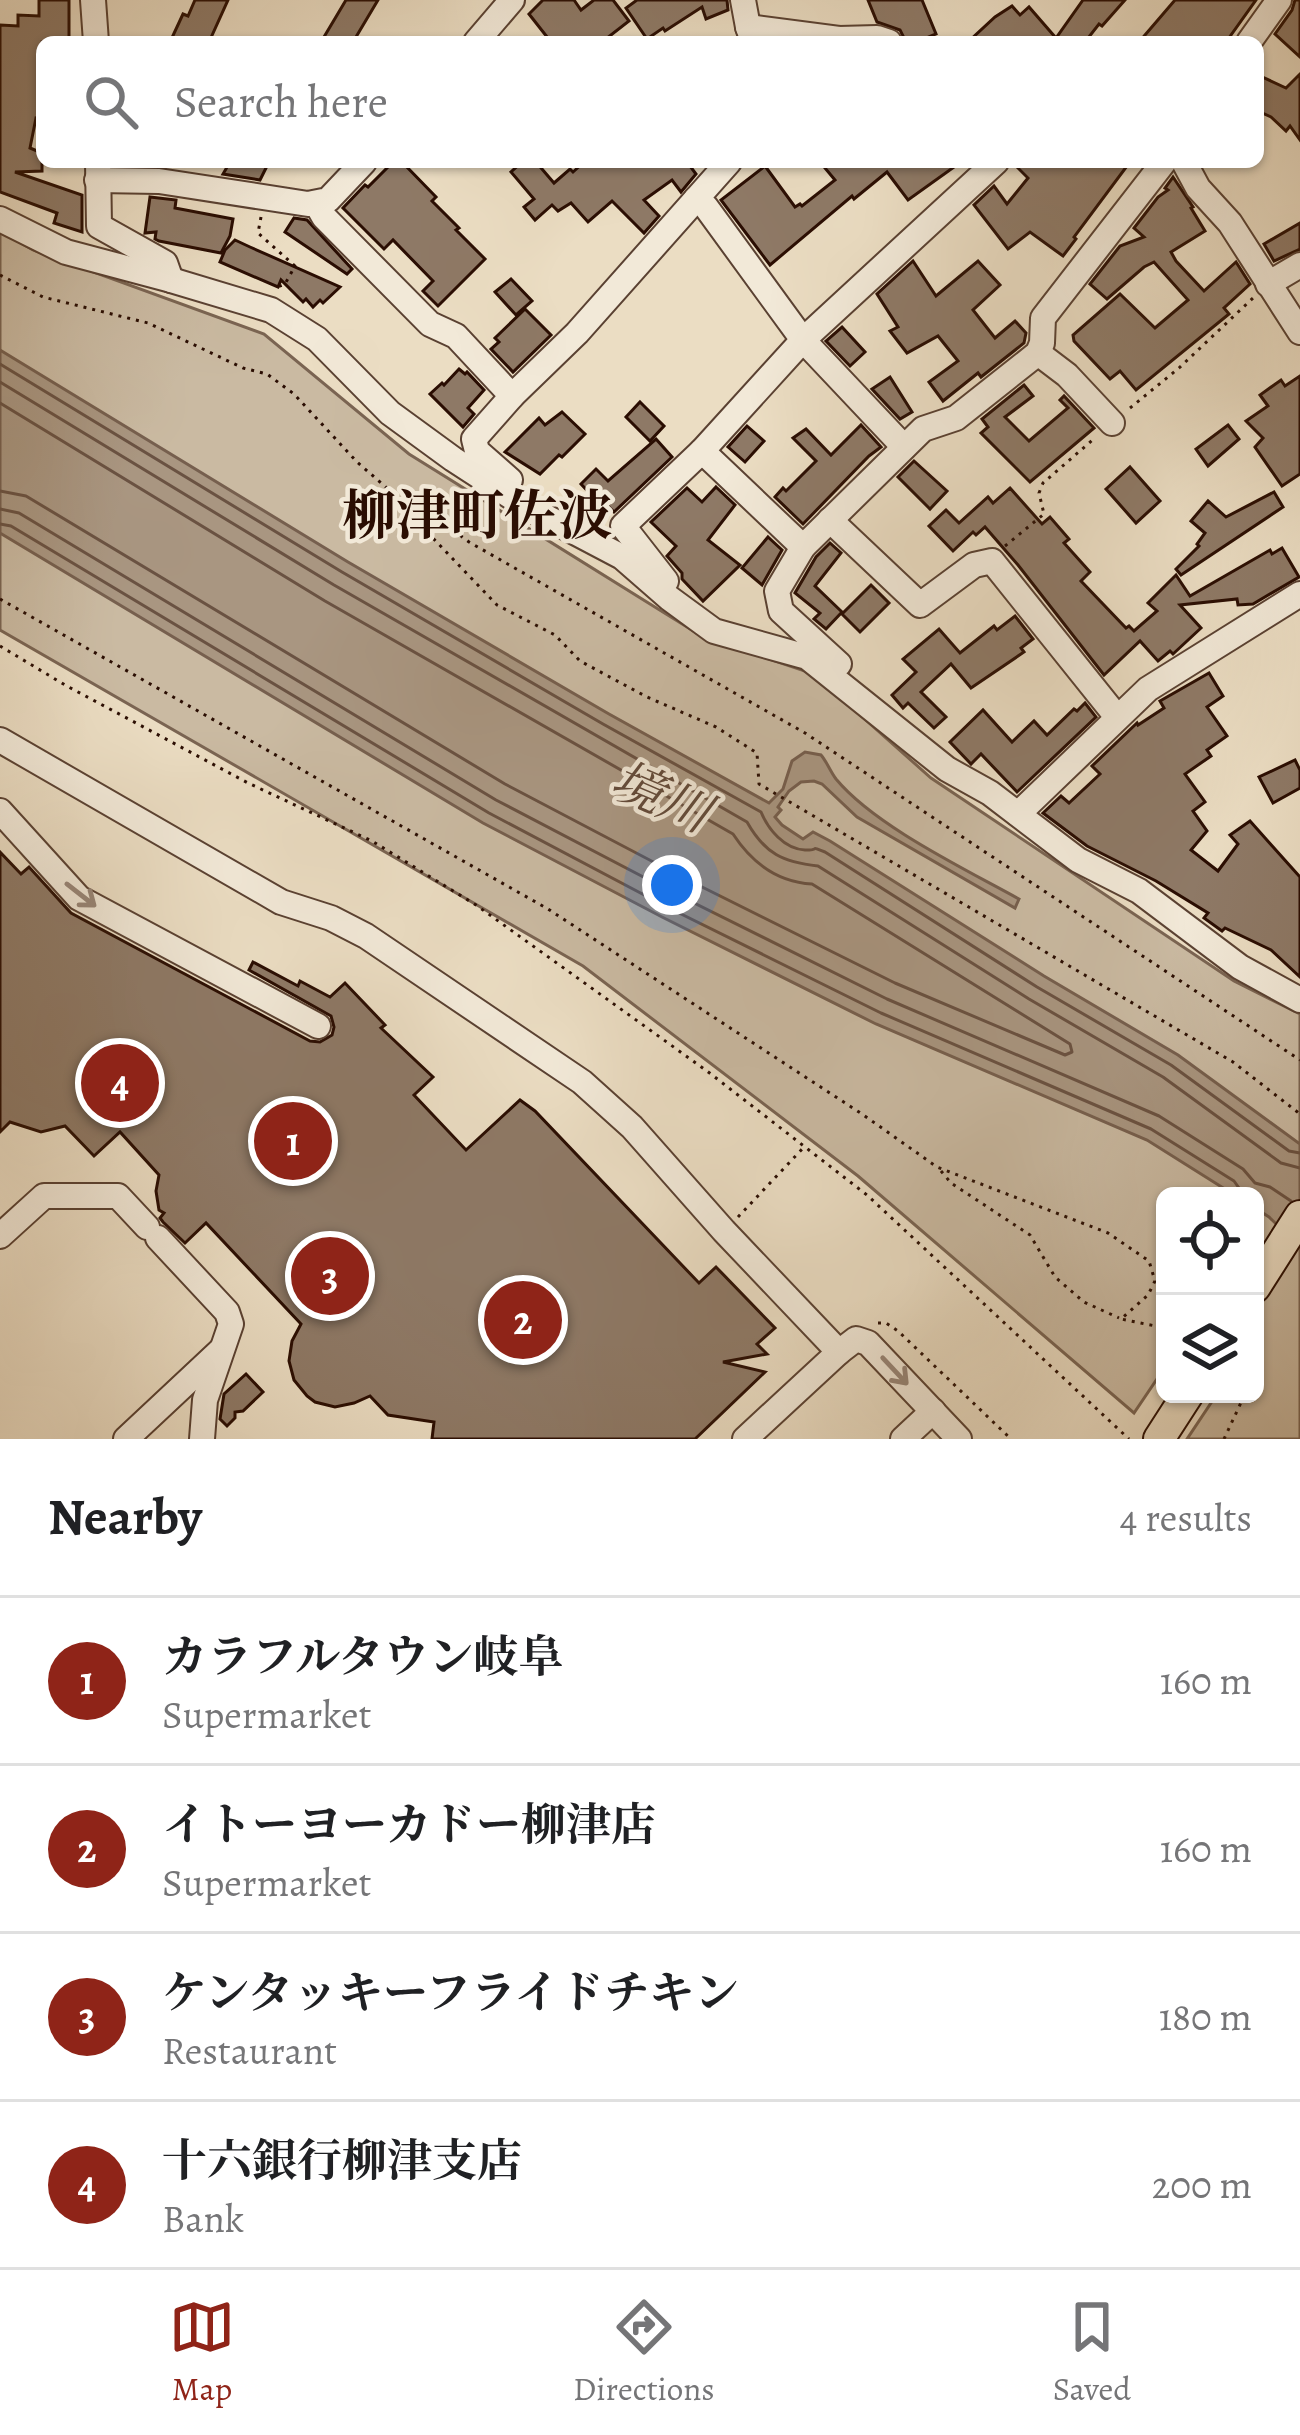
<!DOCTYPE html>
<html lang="en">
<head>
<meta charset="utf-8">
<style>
  body { margin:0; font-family:Alegreya,"Noto Serif JP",serif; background:#f6f6f6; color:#202124 }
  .controls { position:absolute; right:36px; bottom:36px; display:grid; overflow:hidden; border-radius:18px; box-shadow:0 3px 9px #0004 }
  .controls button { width:108px; height:108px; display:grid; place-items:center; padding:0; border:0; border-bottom:3px solid #e0e0e0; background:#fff; color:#202124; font:60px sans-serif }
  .you { position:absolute; left:672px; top:885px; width:42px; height:42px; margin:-30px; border:9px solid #fff; border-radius:50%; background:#1a73e8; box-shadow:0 0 0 18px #1a73e833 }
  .badge { display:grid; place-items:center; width:78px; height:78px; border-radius:50%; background:#8f2418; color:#fff; font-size:39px; font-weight:700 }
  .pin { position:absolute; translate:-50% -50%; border:6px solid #fff; box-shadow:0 3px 12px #0006 }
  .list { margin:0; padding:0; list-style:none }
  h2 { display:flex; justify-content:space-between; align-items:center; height:156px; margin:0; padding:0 48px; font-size:51px }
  h2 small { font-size:39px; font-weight:400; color:#757577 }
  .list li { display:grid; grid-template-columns:78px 1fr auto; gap:36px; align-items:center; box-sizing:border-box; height:168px; padding:0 48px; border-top:3px solid #e0e0e0 }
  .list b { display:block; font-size:45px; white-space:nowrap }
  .list p { margin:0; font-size:39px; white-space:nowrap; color:#757577 }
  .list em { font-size:39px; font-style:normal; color:#757577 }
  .icon { flex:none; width:66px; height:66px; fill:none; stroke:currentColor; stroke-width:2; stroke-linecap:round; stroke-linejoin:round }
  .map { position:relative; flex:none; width:1300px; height:1439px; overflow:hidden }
  .search { position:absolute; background:#fff; box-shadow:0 3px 9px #0004; left:36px; right:36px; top:36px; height:132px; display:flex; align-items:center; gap:30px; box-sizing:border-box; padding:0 42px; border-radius:18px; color:#757577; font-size:45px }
  .sheet { height:828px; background:#fff }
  nav { display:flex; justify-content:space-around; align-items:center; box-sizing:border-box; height:168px; border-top:3px solid #e0e0e0; background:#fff; font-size:33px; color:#757577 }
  nav a { display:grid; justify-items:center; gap:6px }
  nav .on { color:#8f2418 }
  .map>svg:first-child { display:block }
  .green { fill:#cabaa2; stroke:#7a6452; stroke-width:3 }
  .water { fill:#a99681; stroke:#765f4e; stroke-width:3 }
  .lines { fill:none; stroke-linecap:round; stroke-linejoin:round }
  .shore { stroke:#6a5242; stroke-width:3 }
  .building { fill:#8e7966; stroke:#2a0d02; stroke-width:3 }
  .minor-casing { stroke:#5a4132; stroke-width:28 }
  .major-casing { stroke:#2a0d02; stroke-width:34 }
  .path { stroke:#2a0d02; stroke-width:3; stroke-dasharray:3 6; stroke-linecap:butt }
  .minor { stroke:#f2e9d8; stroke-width:24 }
  .major { stroke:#ebddc3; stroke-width:30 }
  .oneway { stroke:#988678 }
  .labels { text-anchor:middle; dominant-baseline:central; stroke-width:9; stroke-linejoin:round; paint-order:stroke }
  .water-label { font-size:51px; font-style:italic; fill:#634b3b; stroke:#f2e9d8 }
  .quarter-label { font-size:54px; font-weight:bold; fill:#2a0d02; stroke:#f2e9d8 }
</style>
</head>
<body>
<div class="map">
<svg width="1300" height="1439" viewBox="0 0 1300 1439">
  <rect width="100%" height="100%" fill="#ebddc3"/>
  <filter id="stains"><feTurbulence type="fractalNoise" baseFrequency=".00167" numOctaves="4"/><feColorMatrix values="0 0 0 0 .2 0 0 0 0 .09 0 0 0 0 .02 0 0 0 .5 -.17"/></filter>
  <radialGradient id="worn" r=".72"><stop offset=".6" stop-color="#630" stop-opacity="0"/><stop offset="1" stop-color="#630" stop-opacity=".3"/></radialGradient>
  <!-- green -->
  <polygon class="green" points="0,231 33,250 264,334 409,454 703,637 814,674 931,778 1234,981 1300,1014 1300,1439 1187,1439 1217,1394 1255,1394 1255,1196 1165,1196 1165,1367 1134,1413 858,1176 583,966 0,630"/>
  <!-- water -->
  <path class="water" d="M 0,350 L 348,562 L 609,714 L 769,803 L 783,789 L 792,761 L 805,752 L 821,755 C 827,762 830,771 836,779 C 875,826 965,869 1019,899 L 1015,908 L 857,817 L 822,784 L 814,781 L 801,782 L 789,791 L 778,807 L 781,810 L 775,817 L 782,825 L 803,839 L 813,832 L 830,841 L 1044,976 L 1178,1055 L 1300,1144 L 1300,1247 L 1269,1217 L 1255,1208 L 1255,1196 L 1236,1196 L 1147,1140 L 876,1024 L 662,917 L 483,823 L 0,533 Z"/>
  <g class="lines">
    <!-- shore -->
    <g class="shore">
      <path d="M 0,364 L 342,572 L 603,724 L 761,812 C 768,829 784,849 805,850 C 824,850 806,845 825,852 L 1037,987 L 1171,1065 L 1289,1151 L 1300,1153"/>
      <path d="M 0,382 L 334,585 L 747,822 C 765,854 783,862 818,866 L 1029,999 L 1163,1077 L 1281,1163 L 1300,1168"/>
      <path d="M 0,403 L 325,601 L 733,834 C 752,863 777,882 812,884 L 1070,1044 L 1072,1052 L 1065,1055 L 895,983 L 682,877 L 505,784 L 26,496 L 0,491"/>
      <polyline points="0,509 19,513 496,800 674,893 887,999 1159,1116 1243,1169 1255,1183 1270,1187 1291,1201"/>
      <polyline points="0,524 11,526 489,813 667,907 881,1013 1151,1129 1234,1181 1239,1188 1240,1196"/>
    </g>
  </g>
  <!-- building -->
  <g class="building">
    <polygon points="39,0 69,0 69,42 42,42 42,119 36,118 30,148 42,153 42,171 15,172 82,195 82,232 54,223 57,213 0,192 0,25 18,26 18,15 39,16"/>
    <polygon points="195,0 228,0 209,42 170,42 183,14 188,16"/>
    <polygon points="346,0 378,0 353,42 321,42"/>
    <polygon points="543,0 574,0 581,10 594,0 613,0 629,21 602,42 551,42 529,14"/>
    <polygon points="637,0 727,0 728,10 706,19 702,7 665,31 663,28 647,39 626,8"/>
    <polygon points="868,0 922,0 936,34 917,42 905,40 900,30 877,22"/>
    <polygon points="1083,0 1125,0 1102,26 1099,24 1085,42 968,42 995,17 1012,6 1020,15 1029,7 1056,38"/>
    <polygon points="1175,0 1256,0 1226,42 1139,42"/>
    <polygon points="1295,0 1300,0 1300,57 1275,34 1292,10"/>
    <polygon points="1300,74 1300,140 1290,126 1286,131 1271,117 1258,111 1258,75 1286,88"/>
    <polygon points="230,162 269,162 260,180 223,174"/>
    <polygon points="393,162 402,162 436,197 432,201 459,228 456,230 485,259 438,306 423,291 433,281 393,240 384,249 343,208 365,185 368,187"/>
    <polygon points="522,162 536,162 554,183 570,169 573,172 584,162 687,162 696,174 681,192 672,180 644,200 659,216 644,233 612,201 588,222 571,203 558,211 552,205 535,220 524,207 534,199 511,172"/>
    <polygon points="820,162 961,162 908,200 887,172 854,199 852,196 770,265 721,200 765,166 795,207 800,204 802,206 835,180"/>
    <polygon points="1012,162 1130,162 1074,237 1076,239 1063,256 1030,232 1008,249 974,205 994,186 1007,204 1028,178"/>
    <polygon points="1173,177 1193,207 1191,208 1205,231 1171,252 1176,261 1204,291 1236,262 1250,284 1224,308 1229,314 1136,390 1120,371 1110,379 1074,341 1073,335 1120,294 1155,328 1188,300 1154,262 1144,267 1107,299 1090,284 1120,246 1144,237 1134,228 1158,197 1168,190 1165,188"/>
    <polygon points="150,197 176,200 175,208 233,219 230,236 221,253 159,241 155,239 156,232 145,233"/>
    <polygon points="294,218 307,220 352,269 347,274 285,232"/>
    <polygon points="1300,223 1300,249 1274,261 1264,244"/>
    <polygon points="235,240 250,247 340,287 323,303 320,300 313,307 306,299 303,302 281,280 278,287 220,262 225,250"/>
    <polygon points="913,261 936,296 978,261 1000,285 973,310 995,338 1015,321 1026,333 1024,343 981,377 978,373 943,401 929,382 958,361 938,336 907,353 890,331 898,327 877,294"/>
    <polygon points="511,279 532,301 516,315 495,292"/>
    <polygon points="525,309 551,335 513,372 491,349 499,342 495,338"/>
    <polygon points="842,327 865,352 850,366 826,341"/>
    <polygon points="459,369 465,374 467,372 484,390 468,408 474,414 463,427 430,394 442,383 444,385"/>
    <polygon points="1300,376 1300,474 1282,486 1255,447 1263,438 1246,421 1268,406 1260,395 1281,380 1285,386"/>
    <polygon points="890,377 912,412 900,419 872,389"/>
    <polygon points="1024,385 1033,396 1005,417 1029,441 1068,408 1060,400 1064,396 1094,428 1030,482 981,433 988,427 982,419"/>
    <polygon points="640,402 664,426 650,441 626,417"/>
    <polygon points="562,412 585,434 562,457 559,455 540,474 505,452 539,418 545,425"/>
    <polygon points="861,425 881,447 869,456 803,524 775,497 783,488 786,491 816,461 793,438 806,429 831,455"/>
    <polygon points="1228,425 1239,439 1208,466 1196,449"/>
    <polygon points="747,426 764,441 745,462 728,447"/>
    <polygon points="656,439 672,457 614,512 601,499 598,502 581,484 596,469 608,481"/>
    <polygon points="914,461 947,491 930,509 898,477"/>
    <polygon points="1130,467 1160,501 1136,523 1106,489"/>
    <polygon points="716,487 735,505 708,540 740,565 703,601 682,579 682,573 667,556 676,546 651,522 687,488 702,502"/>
    <polygon points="1010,488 1042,524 1050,517 1069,539 1064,543 1090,572 1081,581 1126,628 1129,626 1134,631 1157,611 1148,603 1176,575 1190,596 1270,550 1272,554 1282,548 1299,577 1253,604 1238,605 1237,599 1180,605 1201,628 1173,654 1170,651 1158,661 1140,641 1104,675 1018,565 985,527 976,535 973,532 953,551 929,526 946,510 959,523 988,497 993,503"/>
    <polygon points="1274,492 1283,507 1181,575 1176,569 1199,546 1197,544 1205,533 1191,521 1208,501 1226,517"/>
    <polygon points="768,537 782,550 762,585 742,568"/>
    <polygon points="830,543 841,553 815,586 842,612 826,629 814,619 820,613 795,593 816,557"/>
    <polygon points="871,585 889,603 860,632 842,614"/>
    <polygon points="1015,616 1033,639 1021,648 1024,652 971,688 951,664 921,692 946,717 934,728 908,703 903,708 892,695 916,672 903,659 939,629 960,653 994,626 997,630"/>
    <polygon points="1209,673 1223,696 1207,707 1227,736 1207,750 1211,756 1185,774 1205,802 1193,811 1207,831 1191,850 1218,871 1238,844 1230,835 1250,821 1300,877 1300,977 1271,950 1225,928 1222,931 1204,918 1208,913 1156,881 1087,846 1043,813 1061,796 1069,803 1100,774 1092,766 1137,723 1138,725 1164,708 1160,701"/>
    <polygon points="1085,703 1096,717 1017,792 981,754 971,764 950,742 983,710 1012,742 1034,721 1047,735 1074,709 1077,711"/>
    <polygon points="1295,760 1300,770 1300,788 1273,803 1259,777"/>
    <polygon points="0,852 21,874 29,867 71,913 310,1041 320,1042 332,1035 334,1027 331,1016 249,970 253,962 298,986 300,981 330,997 345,983 385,1025 381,1028 433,1077 414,1095 466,1150 520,1100 535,1111 699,1283 716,1267 775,1328 757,1344 767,1354 723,1362 765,1372 695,1439 432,1439 434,1422 388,1415 370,1396 354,1403 335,1407 315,1402 307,1396 294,1380 289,1361 292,1341 301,1324 206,1223 185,1243 163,1222 160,1218 164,1213 159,1210 156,1191 159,1175 120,1132 94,1156 65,1126 41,1132 10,1122 0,1132"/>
    <polygon points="246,1374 263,1392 243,1411 235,1412 235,1418 227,1426 220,1419 224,1394"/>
  </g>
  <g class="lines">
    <!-- minor casing -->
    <g class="minor-casing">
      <g id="minor">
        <polyline points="93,0 96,42"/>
        <polyline points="743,0 748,27"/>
        <polyline points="476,42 512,0"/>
        <polyline points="753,42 748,27 839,39 877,38 889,42"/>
        <polyline points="1249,42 1279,0"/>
        <polyline points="98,162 99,226 165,263 171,280"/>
        <polyline points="1184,162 1198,188 1230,223 1300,332"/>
        <polyline points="97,180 159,181 308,204 328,200 364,162"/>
        <polyline points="696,199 706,207 803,340 904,447"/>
        <polyline points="316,203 324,217 430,324 456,336 512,396"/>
        <polyline points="0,219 66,252 171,280 271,310 317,339 390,413 453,459 527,507 622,557 669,598 714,631 807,657 947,769 990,793 1078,860 1139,891 1240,967 1300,1000"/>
        <polyline points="1268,284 1300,265"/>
        <polyline points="1038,353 1067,375 1112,423"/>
        <polyline points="702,451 803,547"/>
        <polyline points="510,480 477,451 474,439 512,396 577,333 729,162"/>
        <polyline points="830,520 920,605 974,565 992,561 1117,717"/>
        <polyline points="666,581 623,526 702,451 803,340 996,162"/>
        <polyline points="839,664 781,611 777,591 803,547 923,429 956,418 1038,353 1042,343 1043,318 1164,162"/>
        <polyline points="0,740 281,902 331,918 366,936 582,1082 632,1127 724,1231 839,1352"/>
        <polyline points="0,811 79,898 318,1026"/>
        <polyline points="1018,814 1148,689 1300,594"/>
        <polyline points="0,1236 44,1196 118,1196 147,1227"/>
        <polyline points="158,1238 227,1312 231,1324 205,1400 202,1439"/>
        <polyline points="126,1439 220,1351"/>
        <polyline points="745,1439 839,1352 856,1339 868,1343 959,1439"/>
        <polyline points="903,1439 933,1411"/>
      </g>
    </g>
    <!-- major casing -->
    <g class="major-casing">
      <g id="major">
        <polyline points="1255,1287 1300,1216"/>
        <polyline points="1159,1439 1188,1394"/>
      </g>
    </g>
    <!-- path -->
    <g class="path">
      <polyline points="261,217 258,233 295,266 285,284 275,288"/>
      <polyline points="0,275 43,297 148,323 243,368 267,374 294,394 357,462 403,502 445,524 469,542 805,733 1300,1060"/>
      <polyline points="1130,408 1179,368 1253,298"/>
      <polyline points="423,514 430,535 497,605 555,635 580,661 647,697 716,727 757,753 759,784 1233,1062 1300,1114"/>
      <polyline points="1005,546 1044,514 1039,493 1043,483 1096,437"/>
      <polyline points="0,599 548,909 862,1114 937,1167 1108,1233 1149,1261 1155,1281 1148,1295 1121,1319 1165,1328"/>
      <polyline points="0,646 65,685 248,783 372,841 476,905 707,1071 867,1195 1129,1439"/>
      <polyline points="941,1171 951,1183 1030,1235 1055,1277 1084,1302 1119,1318"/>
      <polyline points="738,1217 805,1146"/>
      <polyline points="878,1323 886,1323 898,1331 1011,1439"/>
      <polyline points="1224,1439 1245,1394"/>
    </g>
    <!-- minor -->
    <use href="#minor" class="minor"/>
    <!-- major -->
    <use href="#major" class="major"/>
  </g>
  <!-- one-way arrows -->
  <defs><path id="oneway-shaft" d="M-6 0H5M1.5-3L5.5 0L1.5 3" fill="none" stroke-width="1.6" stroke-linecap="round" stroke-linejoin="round" transform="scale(3)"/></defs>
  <g class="oneway">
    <use href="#oneway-shaft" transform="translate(81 895) rotate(38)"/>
    <use href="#oneway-shaft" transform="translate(895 1371) rotate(47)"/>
  </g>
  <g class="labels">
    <!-- water labels -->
    <g class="water-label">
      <text transform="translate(661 797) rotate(23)">境川</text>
    </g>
    <!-- quarter labels -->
    <g class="quarter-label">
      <text x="477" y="516">柳津町佐波</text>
    </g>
  </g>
  <rect width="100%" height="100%" filter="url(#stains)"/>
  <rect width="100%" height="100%" fill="url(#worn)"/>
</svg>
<div class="controls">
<button><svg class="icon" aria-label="locate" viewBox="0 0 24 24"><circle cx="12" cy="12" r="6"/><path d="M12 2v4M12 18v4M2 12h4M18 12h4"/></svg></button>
<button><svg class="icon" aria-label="layers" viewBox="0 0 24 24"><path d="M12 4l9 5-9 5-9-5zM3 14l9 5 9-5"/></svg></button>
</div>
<div class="you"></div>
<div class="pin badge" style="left:293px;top:1141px">1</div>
<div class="pin badge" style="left:523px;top:1320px">2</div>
<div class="pin badge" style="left:330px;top:1276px">3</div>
<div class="pin badge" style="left:120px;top:1083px">4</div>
<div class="search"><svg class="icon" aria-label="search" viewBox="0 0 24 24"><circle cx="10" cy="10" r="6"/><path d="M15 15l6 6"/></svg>Search here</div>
</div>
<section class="sheet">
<h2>Nearby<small>4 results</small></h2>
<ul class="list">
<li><span class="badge">1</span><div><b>カラフルタウン岐阜</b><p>Supermarket</p></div><em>160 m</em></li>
<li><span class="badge">2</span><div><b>イトーヨーカドー柳津店</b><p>Supermarket</p></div><em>160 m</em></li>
<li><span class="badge">3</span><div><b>ケンタッキーフライドチキン</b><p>Restaurant</p></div><em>180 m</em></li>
<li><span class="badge">4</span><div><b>十六銀行柳津支店</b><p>Bank</p></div><em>200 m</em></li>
</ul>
</section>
<nav>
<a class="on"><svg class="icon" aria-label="map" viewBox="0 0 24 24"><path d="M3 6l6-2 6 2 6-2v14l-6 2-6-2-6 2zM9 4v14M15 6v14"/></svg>Map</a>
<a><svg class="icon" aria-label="directions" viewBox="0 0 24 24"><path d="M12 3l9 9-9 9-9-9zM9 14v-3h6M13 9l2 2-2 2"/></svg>Directions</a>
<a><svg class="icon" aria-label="saved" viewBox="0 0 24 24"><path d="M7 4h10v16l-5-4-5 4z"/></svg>Saved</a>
</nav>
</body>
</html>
